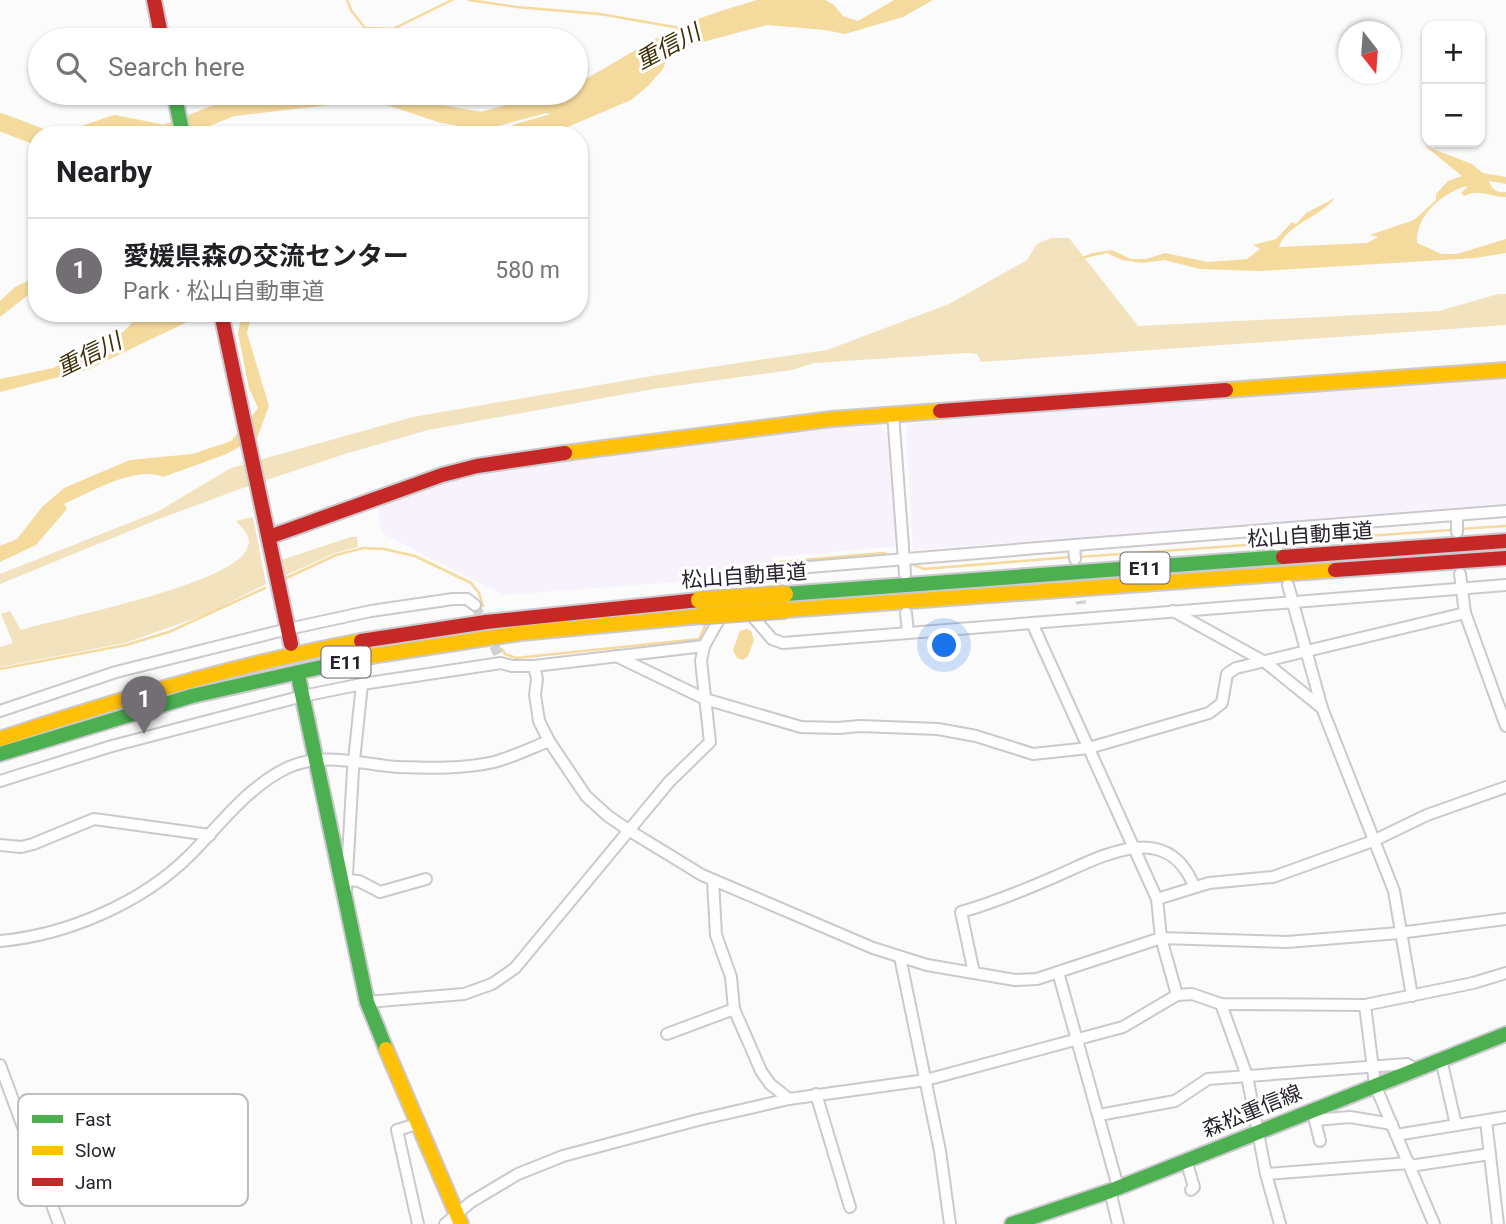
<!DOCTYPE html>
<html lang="en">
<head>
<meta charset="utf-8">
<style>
  body { margin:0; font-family:Roboto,"Noto Sans JP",sans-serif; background:#f6f6f6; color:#202124 }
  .controls { position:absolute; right:21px; top:21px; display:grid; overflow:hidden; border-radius:14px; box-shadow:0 2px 5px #0004 }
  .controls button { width:63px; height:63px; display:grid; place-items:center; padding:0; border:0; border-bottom:2px solid #e0e0e0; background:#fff; color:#202124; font:35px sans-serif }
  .compass { position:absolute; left:1338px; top:21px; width:63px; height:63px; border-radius:50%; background:#fff; box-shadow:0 2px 5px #0004; rotate:163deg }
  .you { position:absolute; left:945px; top:646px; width:24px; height:24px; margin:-18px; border:5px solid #fff; border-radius:50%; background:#1a73e8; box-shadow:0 0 0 10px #1a73e833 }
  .badge { display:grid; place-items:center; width:46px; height:46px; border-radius:50%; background:#726e74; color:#fff; font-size:23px; font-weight:700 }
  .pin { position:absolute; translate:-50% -58px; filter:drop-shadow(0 2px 4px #0008) }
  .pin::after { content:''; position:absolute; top:37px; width:24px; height:21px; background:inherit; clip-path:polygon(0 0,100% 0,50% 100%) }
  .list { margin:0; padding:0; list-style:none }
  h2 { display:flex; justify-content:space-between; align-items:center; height:91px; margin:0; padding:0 28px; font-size:30px }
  h2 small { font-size:23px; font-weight:400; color:#757577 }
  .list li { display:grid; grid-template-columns:46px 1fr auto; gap:21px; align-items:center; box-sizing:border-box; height:105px; padding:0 28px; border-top:2px solid #e0e0e0 }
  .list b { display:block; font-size:26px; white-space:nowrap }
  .list p { margin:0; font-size:23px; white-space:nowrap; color:#757577 }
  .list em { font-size:23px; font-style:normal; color:#757577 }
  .icon { flex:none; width:38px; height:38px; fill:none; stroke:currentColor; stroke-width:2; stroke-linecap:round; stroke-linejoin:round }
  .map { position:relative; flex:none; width:1506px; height:1224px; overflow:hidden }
  .search { position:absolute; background:#fff; box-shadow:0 2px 5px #0004; left:28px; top:28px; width:560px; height:77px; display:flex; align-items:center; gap:18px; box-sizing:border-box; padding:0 24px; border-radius:38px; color:#757577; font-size:26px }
  .panel { position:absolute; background:#fff; box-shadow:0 2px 5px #0004; left:28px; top:126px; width:560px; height:196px; border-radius:28px }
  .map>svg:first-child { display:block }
  .built { fill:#f8f2fd }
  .green { fill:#f2e2bd }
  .water { fill:#f5da9e }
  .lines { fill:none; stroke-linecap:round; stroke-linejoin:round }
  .stream { stroke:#f5da9e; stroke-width:2.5 }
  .river { stroke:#f5da9e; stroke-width:18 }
  .street-tunnel { stroke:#d1d0d2; stroke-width:10; stroke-dasharray:10 5; stroke-linecap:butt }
  .street-casing { stroke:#cbc9cd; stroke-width:14 }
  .fast-casing { stroke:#cbc9cd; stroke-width:18 }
  .slow-casing { stroke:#cbc9cd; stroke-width:18 }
  .jam-casing { stroke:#cbc9cd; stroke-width:18 }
  .street { stroke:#fefefe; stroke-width:10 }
  .fast { stroke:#4caf50; stroke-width:14 }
  .slow { stroke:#ffc107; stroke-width:14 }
  .jam { stroke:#c62828; stroke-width:14 }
  .slow-bridge-casing { stroke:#c2bdc6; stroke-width:19; stroke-linecap:butt }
  .slow-bridge { stroke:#ffc107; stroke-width:16 }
  .labels { text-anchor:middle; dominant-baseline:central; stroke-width:6; stroke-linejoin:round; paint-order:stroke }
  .shield { fill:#fff; stroke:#68646b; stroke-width:2 }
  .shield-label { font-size:19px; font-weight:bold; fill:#28222c }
  .street-label { font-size:21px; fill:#28222c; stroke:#fff }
  .water-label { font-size:23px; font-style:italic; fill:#3d2e06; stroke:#fff }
  .key { fill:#fff; stroke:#bebdc0; stroke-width:2 }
  .key-label { font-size:19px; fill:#28222c }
</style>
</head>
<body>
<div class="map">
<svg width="1506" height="1224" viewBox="0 0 1506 1224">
  <rect width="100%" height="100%" fill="#fbfbfb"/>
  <!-- built -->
  <g class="built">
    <polygon points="1506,376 1506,505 913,550 906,428 910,423"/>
    <polygon points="879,420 884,432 889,433 897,546 775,557 757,576 504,595 381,533 378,502 434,483 481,471"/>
  </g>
  <!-- green -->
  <g class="green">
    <polygon points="1051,238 1069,238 1138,326 1439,311 1498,294 1506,294 1506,325 981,362 977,354 967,353 814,363 792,370 653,389 428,430 348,453 240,489 159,519 0,584 0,574 157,512 231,468 413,417 658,375 827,350 949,304 1027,260 1037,244"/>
    <path d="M 253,517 L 266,584 L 207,614 L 125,643 L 0,667 L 0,647 L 13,643 L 1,614 L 10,611 L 21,630 C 63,617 231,585 247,549 C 253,537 243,529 236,521 Z"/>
    <polygon points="351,537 357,537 358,547 335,553 282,577 279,564 281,560"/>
  </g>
  <!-- water -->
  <g class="water">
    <path d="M 757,0 L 825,0 L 834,5 L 843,16 L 858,21 L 894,0 L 933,0 L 903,17 L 845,34 L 825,30 L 767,25 L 669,51 L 663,69 L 649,85 L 631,100 L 549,135 L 494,135 L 515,124 L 551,114 L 542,109 L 554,94 L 576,93 L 576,84 C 605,69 632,51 661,36 C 691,19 724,10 757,0 Z"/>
    <path d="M 1425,146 L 1472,164 L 1483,173 L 1506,177 L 1506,184 L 1489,181 C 1492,190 1497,193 1506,192 L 1506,197 C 1490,197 1480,188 1464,196 L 1461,193 L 1468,186 C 1444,191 1415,216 1417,243 L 1442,254 L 1457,254 L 1506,239 L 1506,253 L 1475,258 L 1260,271 L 1200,269 L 1164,260 L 1142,263 L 1122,260 L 1107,253 L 1070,262 L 1092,253 L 1112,250 L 1131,259 L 1146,259 L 1165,253 L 1208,262 L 1247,259 L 1260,249 L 1253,245 L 1276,239 L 1292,222 L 1296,224 L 1306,213 L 1335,198 C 1320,217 1287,224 1279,247 L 1367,243 L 1378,237 L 1370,235 L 1414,220 L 1436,200 L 1436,194 L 1448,181 L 1462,176 Z"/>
    <polygon points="37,277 37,288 0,317 0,301 15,287"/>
    <polygon points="147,313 199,313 189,321 87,370 0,392 0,379 53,368 123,332 138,317"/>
    <path d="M 242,313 L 252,313 L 247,333 L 269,406 L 257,438 L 224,455 L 163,477 C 136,465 89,493 64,504 L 67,509 L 36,545 L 0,562 L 0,546 L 17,539 L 42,507 L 64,488 L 130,460 L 192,454 L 231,441 L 258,408 L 249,388 L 238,333 Z"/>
    <polygon points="747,629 751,631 754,640 748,656 743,660 737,658 733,650 740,631"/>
  </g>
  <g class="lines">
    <!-- stream -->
    <g class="stream">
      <polyline points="347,0 351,10 365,28 393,29 452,0"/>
      <polyline points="469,0 516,7 600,14 680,28"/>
      <polyline points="1459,529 1506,526"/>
      <polyline points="1281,542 1452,530"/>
      <polyline points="1078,557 1274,543"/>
      <polyline points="909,563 924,569 1072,557"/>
      <polyline points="282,580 336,555 364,548 384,549 415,556 471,583 479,593 483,606"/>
      <polyline points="724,591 730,579 767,576 780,562 883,553 889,555"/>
      <polyline points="502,649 505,654 516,658 699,639 706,624"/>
      <polyline points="0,669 126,645 169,632 265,588"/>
    </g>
    <!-- river -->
    <g class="river">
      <polyline points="379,93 442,114 482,121 545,104 568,107"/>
      <polyline points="0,122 37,136"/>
      <polyline points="83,135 115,124 165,134 233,107 354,93"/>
    </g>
    <!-- street-tunnel -->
    <g class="street-tunnel">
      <polyline points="1079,586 1081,604"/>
      <polyline points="475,605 498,654"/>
    </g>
    <!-- street casing -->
    <g class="street-casing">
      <g id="street">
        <polyline points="893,413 905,574"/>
        <polyline points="1457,515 1457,532"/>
        <polyline points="1276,529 1278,546"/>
        <polyline points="1075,559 1074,545 1506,511"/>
        <polyline points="1460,574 1465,613 1506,726"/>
        <polyline points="1288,585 1322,708"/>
        <polyline points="755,588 768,586 785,569 1074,545"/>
        <polyline points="748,611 772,639 783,643 1506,585"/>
        <polyline points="1173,611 1265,662 1322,708 1394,891 1412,996"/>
        <polyline points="906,613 908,632"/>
        <polyline points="1032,623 1157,899 1161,938 1177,995"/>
        <polyline points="616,656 705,699 801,727 838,728 860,726 938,729 976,736 1033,754 1089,748 1209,713 1222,703 1227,674 1236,668 1465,613"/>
        <polyline points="534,666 537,679 535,695 539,721 549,741 586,796 608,816 630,831 702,875 873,948 927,965 1015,980 1037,979 1161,938 1287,942 1399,933 1506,919"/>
        <polyline points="0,711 116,672 288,629 371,611 453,599 467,599 475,605"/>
        <polyline points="0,781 112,746 303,696 362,684 501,663 512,666 534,666 704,646 722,614"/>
        <polyline points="0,845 21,847 33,844 94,819 210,835"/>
        <polyline points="348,880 359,881 380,892 426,879"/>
        <polyline points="713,880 716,935 731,977 734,1009 761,1071 770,1084 789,1099"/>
        <polyline points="346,891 353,770 362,684"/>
        <polyline points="1157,899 1209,883 1273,877 1373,841 1427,815 1506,787"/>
        <path d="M 0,941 C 67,935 142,903 190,855 C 221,824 248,786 289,767 C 325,751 363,765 399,767 C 430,768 464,769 494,762 C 513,757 531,748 549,741"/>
        <polyline points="900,957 940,1151 950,1224"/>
        <polyline points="1058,972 1118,1187"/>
        <path d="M 974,973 L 961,912 C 993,903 1022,891 1052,878 C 1099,858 1166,817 1194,886"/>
        <polyline points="367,1002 464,994 492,984 515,968 669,782 710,742 701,661 704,646"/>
        <polyline points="1221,1004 1247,1076 1266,1174 1280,1224"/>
        <polyline points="1365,1005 1375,1085 1434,1224"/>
        <polyline points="667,1034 734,1009"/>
        <polyline points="1441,1059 1456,1125"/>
        <polyline points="0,1065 59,1224"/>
        <polyline points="816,1094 850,1207"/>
        <polyline points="1099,1115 1175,1101 1208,1079 1407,1064 1415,1069"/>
        <polyline points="1314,1116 1320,1141"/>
        <polyline points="1315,1120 1350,1117 1392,1124"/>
        <polyline points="1486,1121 1498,1224"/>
        <polyline points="417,1124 397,1130 418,1224"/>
        <polyline points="1396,1135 1506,1117"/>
        <polyline points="1186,1160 1194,1187 1191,1190"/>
        <polyline points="1410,1166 1490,1154"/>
        <polyline points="1266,1174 1409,1163"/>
        <polyline points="1110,1191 1118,1224"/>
        <polyline points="445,1224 471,1202 518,1174 563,1156 698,1120 789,1099 926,1080 1123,1027 1177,995 1192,994 1221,1004 1365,1005 1473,983 1506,973"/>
      </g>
    </g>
    <!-- fast casing -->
    <g class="fast-casing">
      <g id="fast">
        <polyline points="174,93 183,135"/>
        <polyline points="785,594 1283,557"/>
        <polyline points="299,680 367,1002 386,1049"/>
        <polyline points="0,754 192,696 371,656"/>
        <polyline points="1012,1224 1110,1191 1506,1034"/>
      </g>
    </g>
    <!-- slow casing -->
    <g class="slow-casing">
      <g id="slow">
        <polyline points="1226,390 1506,370"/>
        <polyline points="565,453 832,419 940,411"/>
        <polyline points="786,610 1335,570"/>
        <polyline points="371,656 521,633 701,616"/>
        <path d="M 0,739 C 119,699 238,664 361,641"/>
        <polyline points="386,1049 461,1224"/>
      </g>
    </g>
    <!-- jam casing -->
    <g class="jam-casing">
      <g id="jam">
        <polyline points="154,0 162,40"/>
        <polyline points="221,313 291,644"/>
        <polyline points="940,411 1226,390"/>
        <polyline points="269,537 442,475 477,466 565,453"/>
        <polyline points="1283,557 1506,541"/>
        <polyline points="1335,570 1506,558"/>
        <polyline points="361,641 486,622 699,600"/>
      </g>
    </g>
    <!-- street -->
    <use href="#street" class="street"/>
    <!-- fast -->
    <use href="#fast" class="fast"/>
    <!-- slow -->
    <use href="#slow" class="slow"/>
    <!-- jam -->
    <use href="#jam" class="jam"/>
    <!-- slow-bridge casing -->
    <g class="slow-bridge-casing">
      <g id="slow-bridge">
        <polyline points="699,600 785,594"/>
        <polyline points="701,616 786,610"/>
      </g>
    </g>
    <!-- slow-bridge -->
    <use href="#slow-bridge" class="slow-bridge"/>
  </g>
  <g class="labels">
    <!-- shield labels -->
    <g class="shield">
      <rect x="1120.5" y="552.5" width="49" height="31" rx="5"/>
      <rect x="321.5" y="646.5" width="49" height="31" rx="5"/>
    </g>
    <g class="shield-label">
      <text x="1145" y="568">E11</text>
      <text x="346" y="662">E11</text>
    </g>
    <!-- street labels -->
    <g class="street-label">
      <text transform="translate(1310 535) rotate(-4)">松山自動車道</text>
      <text transform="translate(744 576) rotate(-4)">松山自動車道</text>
      <text transform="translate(1252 1111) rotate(-22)">森松重信線</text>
    </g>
    <!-- water labels -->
    <g class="water-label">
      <text transform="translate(668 47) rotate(-28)">重信川</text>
      <text transform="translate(89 355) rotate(-26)">重信川</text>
    </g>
  </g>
  <!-- legend -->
  <rect x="18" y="1094" width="230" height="112" rx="10" class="key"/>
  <rect x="32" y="1115" width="31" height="8" fill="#4caf50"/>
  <rect x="32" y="1146" width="31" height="9" fill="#ffc107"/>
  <rect x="32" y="1178" width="31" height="8" fill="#c62828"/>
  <g class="key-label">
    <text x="75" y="1126">Fast</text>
    <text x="75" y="1157">Slow</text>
    <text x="75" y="1189">Jam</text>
  </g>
</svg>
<div class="controls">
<button>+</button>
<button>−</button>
</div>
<svg class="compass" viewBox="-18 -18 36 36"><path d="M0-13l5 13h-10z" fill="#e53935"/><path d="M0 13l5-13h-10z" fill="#757577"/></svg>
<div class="you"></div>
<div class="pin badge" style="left:144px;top:734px">1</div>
<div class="search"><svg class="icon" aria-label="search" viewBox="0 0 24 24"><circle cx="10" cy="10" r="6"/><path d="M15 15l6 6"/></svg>Search here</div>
<section class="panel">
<h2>Nearby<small></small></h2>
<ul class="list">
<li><span class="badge">1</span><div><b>愛媛県森の交流センター</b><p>Park · 松山自動車道</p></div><em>580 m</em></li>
</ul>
</section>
</div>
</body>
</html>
